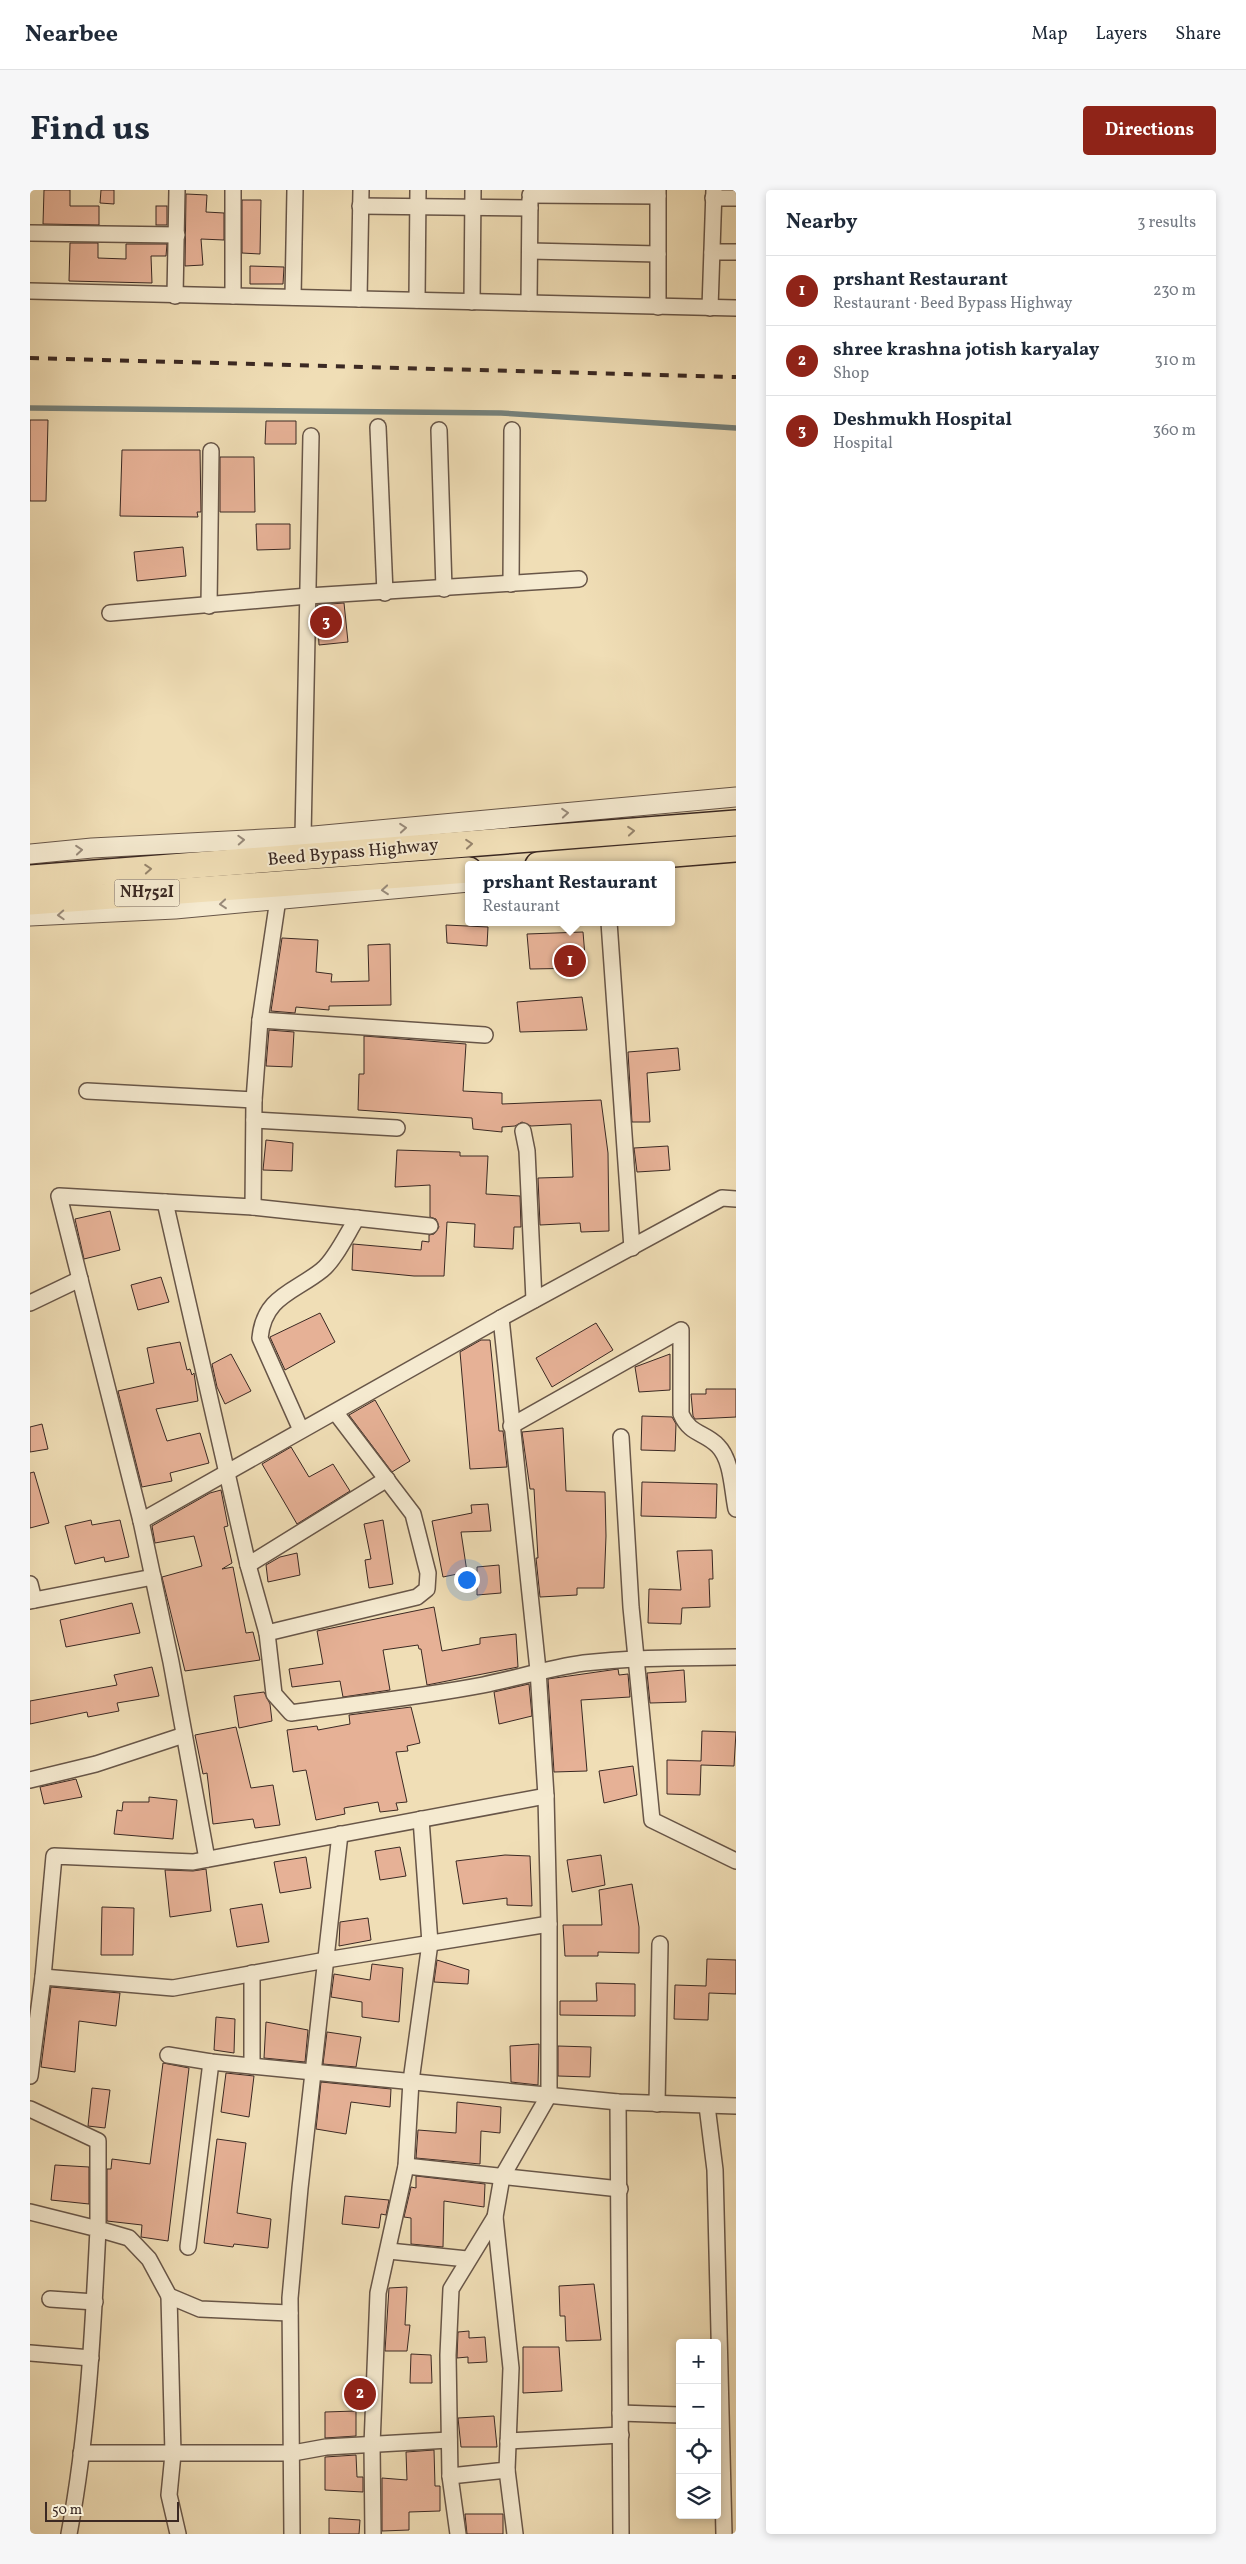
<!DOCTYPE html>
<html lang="en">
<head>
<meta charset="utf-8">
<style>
  body { margin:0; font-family:Vollkorn,serif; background:#f6f6f7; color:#1f2937 }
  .controls { position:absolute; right:15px; bottom:15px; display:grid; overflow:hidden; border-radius:5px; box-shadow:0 2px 8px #0003 }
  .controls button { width:45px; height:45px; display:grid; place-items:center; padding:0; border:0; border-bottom:1px solid #e0e1e3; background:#fff; color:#1f2937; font:25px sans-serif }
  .scale { position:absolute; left:15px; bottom:12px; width:134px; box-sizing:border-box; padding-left:5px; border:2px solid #3b2923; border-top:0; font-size:14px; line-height:18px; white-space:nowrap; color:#3b2923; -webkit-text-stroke:4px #f5ead0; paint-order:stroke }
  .you { position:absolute; left:436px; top:1389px; width:18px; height:18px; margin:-12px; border:4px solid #fff; border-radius:50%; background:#1a73e8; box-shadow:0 0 0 8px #1a73e833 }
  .badge { display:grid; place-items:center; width:32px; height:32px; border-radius:50%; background:#8f2418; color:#fff; font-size:16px; font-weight:700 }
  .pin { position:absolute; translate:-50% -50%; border:2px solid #fff; box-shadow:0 1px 5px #0006 }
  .popup { position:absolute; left:435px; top:671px; width:210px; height:65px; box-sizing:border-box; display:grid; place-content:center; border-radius:5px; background:#fff; filter:drop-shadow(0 1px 4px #0005); font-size:16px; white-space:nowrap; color:#747a83 }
  .popup b { font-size:19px; color:#1f2937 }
  .popup::after { content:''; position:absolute; left:50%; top:100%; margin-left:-10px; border:10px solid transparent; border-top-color:#fff }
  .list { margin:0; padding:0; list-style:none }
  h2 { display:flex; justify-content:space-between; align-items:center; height:65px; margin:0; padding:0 20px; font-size:21px }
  h2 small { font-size:16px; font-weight:400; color:#747a83 }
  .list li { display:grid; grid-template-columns:32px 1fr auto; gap:15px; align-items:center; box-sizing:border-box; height:70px; padding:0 20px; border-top:1px solid #e0e1e3 }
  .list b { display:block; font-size:19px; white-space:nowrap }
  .list p { margin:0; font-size:16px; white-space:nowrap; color:#747a83 }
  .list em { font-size:16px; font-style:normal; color:#747a83 }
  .icon { flex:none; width:28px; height:28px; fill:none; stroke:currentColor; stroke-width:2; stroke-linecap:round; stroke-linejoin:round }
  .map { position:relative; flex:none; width:706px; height:2344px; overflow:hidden; border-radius:5px }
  header { display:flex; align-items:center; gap:30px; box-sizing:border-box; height:70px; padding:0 25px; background:#fff; border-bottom:1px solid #e0e1e3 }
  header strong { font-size:24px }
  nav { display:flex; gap:28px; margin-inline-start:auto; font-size:18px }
  .intro { display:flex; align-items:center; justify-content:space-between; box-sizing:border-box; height:120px; padding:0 30px }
  h1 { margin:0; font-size:35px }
  .button { padding:12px 22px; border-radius:5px; background:#8f2418; color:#fff; font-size:18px; font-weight:700 }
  main { display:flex; gap:30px; padding:0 30px }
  aside { flex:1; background:#fff; border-radius:5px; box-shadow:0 2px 8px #0003 }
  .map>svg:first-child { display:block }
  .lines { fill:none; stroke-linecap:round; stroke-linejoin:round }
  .stream { stroke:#75817b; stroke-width:5.5 }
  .building { fill:#e6b196; stroke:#3b2923 }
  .minor-casing { stroke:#685648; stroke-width:18 }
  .tertiary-casing { stroke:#685648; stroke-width:21 }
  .trunk-casing { stroke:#3b2923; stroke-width:28 }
  .minor { stroke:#f5ead0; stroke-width:15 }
  .tertiary { stroke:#f5ead0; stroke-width:19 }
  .trunk { stroke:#f0deb6; stroke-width:25 }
  .rail { stroke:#3b2923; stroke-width:4; stroke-dasharray:9 9; stroke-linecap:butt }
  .oneway { stroke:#988a7a }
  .oneway2 { stroke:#96846c }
  .labels { text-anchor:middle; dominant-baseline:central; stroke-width:4; stroke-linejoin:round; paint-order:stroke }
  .shield { fill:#f5ead0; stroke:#736357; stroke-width:1 }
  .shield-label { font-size:16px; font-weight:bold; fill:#3b2923 }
  .street-label { font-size:18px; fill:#3b2923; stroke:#f5ead0 }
</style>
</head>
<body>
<header>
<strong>Nearbee</strong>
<nav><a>Map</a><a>Layers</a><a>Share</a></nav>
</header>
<div class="intro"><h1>Find us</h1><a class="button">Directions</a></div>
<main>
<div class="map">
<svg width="706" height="2344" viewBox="0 0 706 2344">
  <rect width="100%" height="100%" fill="#f0deb6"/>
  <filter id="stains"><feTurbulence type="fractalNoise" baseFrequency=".004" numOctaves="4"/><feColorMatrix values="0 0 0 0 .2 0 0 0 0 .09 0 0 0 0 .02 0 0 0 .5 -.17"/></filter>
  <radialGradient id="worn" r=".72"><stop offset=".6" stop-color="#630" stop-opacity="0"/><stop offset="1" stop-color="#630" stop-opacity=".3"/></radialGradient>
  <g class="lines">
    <!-- stream -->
    <polyline class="stream" points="0,218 471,223 706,238"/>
  </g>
  <!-- building -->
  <g class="building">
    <polygon points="14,0 40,0 40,16 69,16 69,35 13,34"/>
    <polygon points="71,0 84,0 84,14 70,13"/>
    <polygon points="156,4 177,5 176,22 194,23 194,50 171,49 173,75 155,76"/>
    <polygon points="212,10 231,10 230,64 212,63"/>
    <rect x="126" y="16" width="11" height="19"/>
    <polygon points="40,53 68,53 68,68 96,69 96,54 137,54 136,66 121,66 122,93 39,91"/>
    <polygon points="220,76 254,77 253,94 220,94"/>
    <polygon points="0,230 18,230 16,311 0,311"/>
    <polygon points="236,231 266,231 266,254 235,254"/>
    <polygon points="92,260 170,260 171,322 167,322 168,327 90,326"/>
    <polygon points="190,267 224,267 225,322 190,322"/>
    <polygon points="226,334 260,334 260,359 227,360"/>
    <polygon points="153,357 156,386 107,391 104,362"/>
    <polygon points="314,413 318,452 289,455 287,415"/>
    <polygon points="416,735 458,737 457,756 417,753"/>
    <polygon points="553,742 556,778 500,779 497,744"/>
    <polygon points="252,748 288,750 286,782 302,784 301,792 339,791 338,755 360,754 361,815 299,816 299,820 266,817 265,823 241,821"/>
    <polygon points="552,807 557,840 490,842 487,812"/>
    <polygon points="239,840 264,842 262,877 236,876"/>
    <polygon points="334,846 436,854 433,901 472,903 472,914 571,910 578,963 579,1041 551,1042 550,1033 510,1035 508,988 543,987 541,934 501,936 492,932 485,936 472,937 472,942 443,939 442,928 328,920 329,884 334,884"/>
    <polygon points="648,858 650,880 617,883 620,932 602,932 598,862"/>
    <polygon points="236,950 263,953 262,981 233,980"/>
    <polygon points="638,956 640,980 607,982 604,958"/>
    <polygon points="367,960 430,962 430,966 458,966 456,1004 490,1006 491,1037 484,1037 483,1059 444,1057 445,1034 417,1032 414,1086 384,1086 322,1080 323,1054 391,1060 392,1051 399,1052 399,1045 404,1044 409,1037 406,1029 400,1027 400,995 365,997"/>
    <polygon points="80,1021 90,1060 54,1069 45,1029"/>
    <polygon points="131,1087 139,1112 108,1120 101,1095"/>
    <polygon points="290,1123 305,1152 255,1180 240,1147"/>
    <polygon points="566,1133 583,1160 522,1197 506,1168"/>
    <polygon points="451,1150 460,1150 469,1241 473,1241 477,1277 440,1279 430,1162"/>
    <polygon points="150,1152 157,1180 160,1179 162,1185 164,1183 168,1211 126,1219 137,1251 170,1243 179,1273 140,1283 142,1291 112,1297 88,1201 124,1193 117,1158"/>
    <polygon points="201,1164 221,1201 195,1214 187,1197 182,1174"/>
    <polygon points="640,1164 640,1200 609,1202 605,1177"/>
    <polygon points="676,1199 706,1199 706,1227 665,1229 663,1226 661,1204 676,1204"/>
    <polygon points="345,1210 380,1271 362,1282 319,1225"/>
    <polygon points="612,1226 642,1227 646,1234 645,1261 611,1260"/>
    <polygon points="12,1234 18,1259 0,1262 0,1237"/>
    <polygon points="533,1238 536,1301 575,1302 576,1346 574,1398 547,1398 547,1405 510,1407 506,1368 508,1368 504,1299 500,1299 492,1242"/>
    <polygon points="261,1257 279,1287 303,1274 320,1301 267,1334 232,1274"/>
    <polygon points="4,1282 19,1333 0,1338 0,1283"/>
    <polygon points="612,1292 687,1294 686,1328 611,1326"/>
    <polygon points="191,1300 198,1336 194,1337 202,1373 192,1379 203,1377 216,1443 223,1442 230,1470 155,1481 132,1387 172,1376 164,1346 125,1353 122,1336 180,1303"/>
    <polygon points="458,1314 461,1341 431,1342 437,1382 413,1387 402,1331 442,1323 441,1315"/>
    <polygon points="61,1330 62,1335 90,1330 99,1367 75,1372 74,1367 45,1374 35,1336"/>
    <polygon points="353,1330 363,1394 339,1398 335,1370 341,1369 334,1334"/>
    <polygon points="682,1360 683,1389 679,1389 680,1417 652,1418 651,1434 618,1433 619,1399 651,1400 647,1361"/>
    <polygon points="267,1363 270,1385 238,1392 236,1375 250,1367"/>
    <polygon points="469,1375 471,1403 447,1405 447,1377"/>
    <polygon points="102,1413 110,1443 36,1457 30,1430"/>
    <polygon points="404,1417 412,1461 450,1454 450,1448 486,1444 488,1477 397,1495 391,1459 389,1459 388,1455 353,1460 360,1500 313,1507 310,1491 262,1497 259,1479 293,1474 287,1441"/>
    <polygon points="122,1477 129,1506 87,1513 89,1521 58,1527 57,1522 0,1534 0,1511 87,1495 84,1485"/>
    <polygon points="588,1479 589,1485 598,1484 600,1507 551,1510 557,1581 524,1582 518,1489"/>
    <polygon points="654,1480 656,1512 620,1513 617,1483"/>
    <polygon points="499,1494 502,1526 469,1534 464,1502"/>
    <polygon points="234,1502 240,1514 242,1531 209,1538 204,1506"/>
    <polygon points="381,1517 390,1553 377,1556 378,1561 366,1562 377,1612 366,1613 368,1620 350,1622 348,1612 314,1618 315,1624 286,1630 276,1580 263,1582 257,1540 287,1536 288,1540 320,1534 319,1525"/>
    <polygon points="206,1537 221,1598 243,1595 250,1635 225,1638 223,1629 183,1634 177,1583 173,1584 165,1545"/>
    <polygon points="672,1541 706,1542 704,1576 671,1575 670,1605 637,1604 637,1570 671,1571"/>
    <polygon points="603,1576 607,1605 574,1613 569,1581"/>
    <polygon points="46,1589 52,1607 14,1614 10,1597"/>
    <polygon points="119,1607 147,1610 143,1649 84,1644 87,1620 92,1621 93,1612 119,1612"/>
    <polygon points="370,1657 376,1686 350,1690 345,1661"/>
    <polygon points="475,1665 500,1666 502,1716 477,1715 477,1708 433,1714 426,1671"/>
    <polygon points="571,1665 575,1695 542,1702 537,1670"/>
    <polygon points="276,1667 281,1698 250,1703 244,1672"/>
    <polygon points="176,1679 181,1721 140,1727 135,1680 163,1681"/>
    <polygon points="602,1694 609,1737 609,1763 568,1762 568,1766 535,1766 533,1735 572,1735 569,1700"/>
    <polygon points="232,1714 239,1752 207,1757 200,1719"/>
    <polygon points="72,1717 104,1718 103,1765 71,1765"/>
    <polygon points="338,1728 341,1750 309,1756 310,1732"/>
    <polygon points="677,1769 706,1770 706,1804 679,1803 678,1830 644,1829 645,1795 676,1796"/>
    <polygon points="407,1770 439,1780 438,1794 404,1792"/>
    <polygon points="342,1774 373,1778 369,1832 332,1827 332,1812 301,1807 304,1784 340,1790"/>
    <polygon points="566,1793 605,1794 605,1826 530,1825 530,1811 567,1811"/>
    <polygon points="21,1797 90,1803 86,1836 49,1831 45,1882 11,1877"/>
    <polygon points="186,1827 205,1829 204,1863 184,1860"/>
    <polygon points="236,1832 278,1840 275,1872 234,1868"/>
    <polygon points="297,1842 331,1847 326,1877 293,1874"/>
    <polygon points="509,1854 508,1895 481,1892 480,1856"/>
    <polygon points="528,1856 561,1857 560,1887 528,1886"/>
    <polygon points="133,1873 159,1878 138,2051 111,2047 112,2035 77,2031 77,1979 81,1979 82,1969 120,1974"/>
    <polygon points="196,1883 224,1886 219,1927 191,1922"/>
    <polygon points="291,1892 361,1899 360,1917 321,1912 316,1944 286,1939"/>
    <polygon points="62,1898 80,1900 75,1938 58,1936"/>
    <polygon points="427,1912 471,1917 470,1943 451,1941 450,1974 386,1968 388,1940 426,1943"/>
    <polygon points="187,1949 216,1953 207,2023 241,2029 238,2058 204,2054 203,2057 174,2053"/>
    <polygon points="25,1975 59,1977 59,2014 21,2010"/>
    <polygon points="386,1986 455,1994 454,2017 414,2011 413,2057 381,2054 381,2028 374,2027 381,1997 386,1998"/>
    <polygon points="315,2006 359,2010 356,2025 351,2024 349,2038 312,2034"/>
    <polygon points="564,2094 571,2150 536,2151 535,2126 530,2126 529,2096"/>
    <polygon points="377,2097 375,2135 380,2135 377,2161 355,2161 359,2098"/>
    <polygon points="439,2141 439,2148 455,2147 457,2172 438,2173 438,2167 427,2168 428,2142"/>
    <polygon points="493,2157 529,2157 532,2201 493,2203"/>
    <polygon points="381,2164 401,2165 402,2193 380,2193"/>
    <polygon points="326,2221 326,2246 295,2248 295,2222"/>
    <polygon points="464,2226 467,2257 431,2257 428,2228"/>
    <polygon points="404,2260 405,2296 410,2296 410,2321 379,2322 379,2340 352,2341 352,2288 377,2290 376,2262"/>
    <polygon points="326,2265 327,2287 333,2287 333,2302 295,2300 295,2267"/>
    <polygon points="435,2324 473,2324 473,2344 437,2344"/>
    <polygon points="299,2328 330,2330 329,2344 299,2344"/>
  </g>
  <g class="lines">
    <!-- minor casing -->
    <g class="minor-casing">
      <g id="minor">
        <polyline points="203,0 203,106"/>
        <polyline points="628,0 628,117"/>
        <polyline points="500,5 628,6"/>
        <polyline points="683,8 706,8"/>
        <polyline points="330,16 500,18"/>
        <polyline points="0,43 147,45"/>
        <polyline points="500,61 628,64"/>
        <polyline points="682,62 706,62"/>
        <polyline points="0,101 706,118"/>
        <polyline points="145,106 147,0"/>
        <polyline points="263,107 265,0"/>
        <polyline points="329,109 331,0"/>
        <polyline points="387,110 388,0"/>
        <polyline points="442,112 443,0"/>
        <polyline points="499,113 500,9"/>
        <polyline points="680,118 684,0"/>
        <polyline points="348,237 355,403"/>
        <polyline points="409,240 414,399"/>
        <polyline points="481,394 482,240"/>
        <polyline points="179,416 181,261"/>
        <polyline points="80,423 278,406 549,389"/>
        <polyline points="273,647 281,246"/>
        <polyline points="579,732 602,1058"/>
        <polyline points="230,830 455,845"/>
        <polyline points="57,901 224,910"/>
        <polyline points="224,930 367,938"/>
        <polyline points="493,941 497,961 504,1110"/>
        <path d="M 135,1012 L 218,1375 L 237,1443 L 244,1504 L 261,1523 C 325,1514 390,1507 453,1495 C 487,1488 519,1478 554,1473 C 604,1467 655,1468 706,1467"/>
        <polyline points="223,1017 400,1036"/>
        <polyline points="0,1113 50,1089"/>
        <path d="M 481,1236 L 651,1140 L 651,1224 C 660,1245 675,1242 688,1256 C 702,1270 702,1300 706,1319"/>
        <path d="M 271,1240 L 230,1148 C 234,1106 265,1102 292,1080 C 305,1070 318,1042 327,1028"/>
        <polyline points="591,1247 601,1417 622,1630 706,1671"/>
        <polyline points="111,1331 471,1128 692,1008 706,1009"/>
        <polyline points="218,1375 357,1289"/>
        <polyline points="0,1394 4,1410"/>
        <polyline points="0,1411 123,1387"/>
        <polyline points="237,1443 387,1407 397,1399 398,1383 383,1324 306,1223"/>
        <polyline points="0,1590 66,1574 154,1545"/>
        <polyline points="177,1669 141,1472 111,1331 29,1006 223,1017 224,910 230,830 248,709"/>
        <polyline points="13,1787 143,1798 296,1770 519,1734"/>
        <polyline points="138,1865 181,1872 588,1912 706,1916"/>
        <polyline points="222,1876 222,1783"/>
        <polyline points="0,1886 13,1787 24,1666 163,1672 516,1606"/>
        <polyline points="588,1912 591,2344"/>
        <polyline points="627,1914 630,1754"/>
        <polyline points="677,1916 685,1980 694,2344"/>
        <polyline points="0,1919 68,1951 68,2039 99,2048 119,2069 139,2106 170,2119 260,2123"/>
        <polyline points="376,1976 590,1999"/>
        <path d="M 0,2022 L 68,2039 C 63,2141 58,2243 39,2344"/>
        <polyline points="158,2057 181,1872"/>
        <polyline points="359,2061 437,2069"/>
        <polyline points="139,2106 143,2264 139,2305 148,2344"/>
        <polyline points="20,2109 65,2112"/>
        <polyline points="0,2163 61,2168"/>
        <polyline points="590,2223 650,2225"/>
        <polyline points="478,2251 591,2245"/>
        <polyline points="51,2263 263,2263 296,2257 419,2250"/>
        <polyline points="477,2280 485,2344"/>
        <polyline points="420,2286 477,2280 481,2178 465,2027"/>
        <polyline points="262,2344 260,2108 270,1998 310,1644"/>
        <polyline points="343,2344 342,2255 348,2103 376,1976 381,1891 400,1753 391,1629"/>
        <polyline points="428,2344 420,2286 418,2165 421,2099 465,2027 472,1987 519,1905 519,1734 516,1606 508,1480 471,1128"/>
      </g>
    </g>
    <!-- tertiary casing -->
    <g class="tertiary-casing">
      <g id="tertiary">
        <polyline points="0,664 62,658 273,647 706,607"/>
        <polyline points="0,726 145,719 439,692"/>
      </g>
    </g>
    <!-- trunk casing -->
    <g class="trunk-casing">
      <g id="trunk">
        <polyline points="508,675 706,659"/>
        <polyline points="0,688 706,633"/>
        <polyline points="0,712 439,680"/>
      </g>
    </g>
    <!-- minor -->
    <use href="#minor" class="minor"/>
    <!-- tertiary -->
    <use href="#tertiary" class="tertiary"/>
    <!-- trunk -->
    <use href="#trunk" class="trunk"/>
    <!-- rail -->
    <polyline class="rail" points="0,168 706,187"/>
  </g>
  <!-- one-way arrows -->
  <defs><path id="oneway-chevron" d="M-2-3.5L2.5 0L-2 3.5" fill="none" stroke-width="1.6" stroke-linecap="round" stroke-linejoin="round" transform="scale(1.25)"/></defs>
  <g class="oneway">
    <use href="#oneway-chevron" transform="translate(535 623) rotate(-5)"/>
    <use href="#oneway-chevron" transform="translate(373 638) rotate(-5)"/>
    <use href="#oneway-chevron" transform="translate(211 650) rotate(-3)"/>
    <use href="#oneway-chevron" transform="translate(49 660) rotate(-5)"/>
    <use href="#oneway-chevron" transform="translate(355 700) rotate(175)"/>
    <use href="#oneway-chevron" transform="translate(193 714) rotate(175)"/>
    <use href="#oneway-chevron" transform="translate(31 725) rotate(177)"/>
  </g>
  <g class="oneway2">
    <use href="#oneway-chevron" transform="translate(601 641) rotate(-5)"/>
    <use href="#oneway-chevron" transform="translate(439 654) rotate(-5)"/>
    <use href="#oneway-chevron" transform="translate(118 679) rotate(-4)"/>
  </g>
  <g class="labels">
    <!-- shield labels -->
    <rect class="shield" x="84.5" y="689.5" width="65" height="27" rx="4"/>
    <g class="shield-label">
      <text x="117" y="703">NH752I</text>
    </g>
    <!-- street labels -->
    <g class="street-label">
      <text transform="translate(323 663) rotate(-5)">Beed Bypass Highway</text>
    </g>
  </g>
  <rect width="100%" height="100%" filter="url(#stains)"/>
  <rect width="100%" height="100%" fill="url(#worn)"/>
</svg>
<div class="controls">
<button>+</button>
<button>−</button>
<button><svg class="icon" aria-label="locate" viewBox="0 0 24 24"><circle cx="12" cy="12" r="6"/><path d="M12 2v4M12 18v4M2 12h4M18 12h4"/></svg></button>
<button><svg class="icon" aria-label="layers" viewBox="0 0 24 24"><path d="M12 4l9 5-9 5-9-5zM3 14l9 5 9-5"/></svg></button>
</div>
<div class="scale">50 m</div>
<div class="you"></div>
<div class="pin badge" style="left:540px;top:771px">1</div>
<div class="popup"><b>prshant Restaurant</b>Restaurant</div>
<div class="pin badge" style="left:330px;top:2204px">2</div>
<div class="pin badge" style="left:296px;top:432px">3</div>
</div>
<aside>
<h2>Nearby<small>3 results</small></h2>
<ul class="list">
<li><span class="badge">1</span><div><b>prshant Restaurant</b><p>Restaurant · Beed Bypass Highway</p></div><em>230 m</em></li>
<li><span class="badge">2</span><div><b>shree krashna jotish karyalay</b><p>Shop</p></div><em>310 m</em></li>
<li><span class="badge">3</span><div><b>Deshmukh Hospital</b><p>Hospital</p></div><em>360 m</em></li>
</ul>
</aside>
</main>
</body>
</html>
